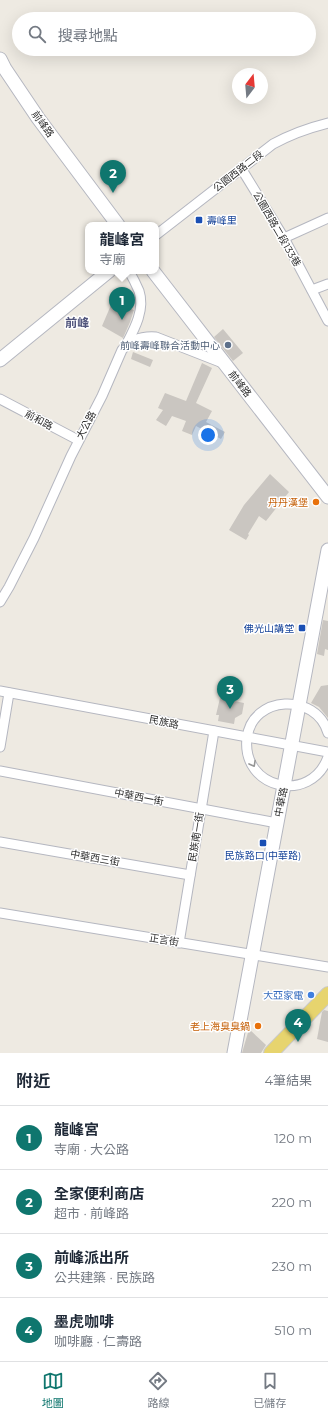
<!DOCTYPE html>
<html lang="zh-TW">
<head>
<meta charset="utf-8">
<style>
  body { margin:0; font-family:Montserrat,"Noto Sans TC",sans-serif; background:#f2f2f3; color:#1f2937 }
  .compass { position:absolute; left:232px; top:68px; width:36px; height:36px; border-radius:50%; background:#fff; box-shadow:0 4px 16px #0002; rotate:16deg }
  .you { position:absolute; left:208px; top:435px; width:14px; height:14px; margin:-10px; border:3px solid #fff; border-radius:50%; background:#1a73e8; box-shadow:0 0 0 6px #1a73e833 }
  .badge { display:grid; place-items:center; width:26px; height:26px; border-radius:50%; background:#0f766e; color:#fff; font-size:13px; font-weight:700 }
  .pin { position:absolute; translate:-50% -33px; filter:drop-shadow(0 1px 2px #0008) }
  .pin::after { content:''; position:absolute; top:21px; width:14px; height:12px; background:inherit; clip-path:polygon(0 0,100% 0,50% 100%) }
  .popup { position:absolute; left:85px; top:222px; width:74px; height:52px; box-sizing:border-box; display:grid; place-content:center; border-radius:8px; background:#fff; filter:drop-shadow(0 1px 3px #0005); font-size:13px; white-space:nowrap; color:#747a83 }
  .popup b { font-size:15px; color:#1f2937 }
  .popup::after { content:''; position:absolute; left:50%; top:100%; margin-left:-8px; border:8px solid transparent; border-top-color:#fff }
  .list { margin:0; padding:0; list-style:none }
  h2 { display:flex; justify-content:space-between; align-items:center; height:52px; margin:0; padding:0 16px; font-size:17px }
  h2 small { font-size:13px; font-weight:400; color:#747a83 }
  .list li { display:grid; grid-template-columns:26px 1fr auto; gap:12px; align-items:center; box-sizing:border-box; height:64px; padding:0 16px; border-top:1px solid #e0e1e3 }
  .list b { display:block; font-size:15px; white-space:nowrap }
  .list p { margin:0; font-size:13px; white-space:nowrap; color:#747a83 }
  .list em { font-size:13px; font-style:normal; color:#747a83 }
  .icon { flex:none; width:22px; height:22px; fill:none; stroke:currentColor; stroke-width:2; stroke-linecap:round; stroke-linejoin:round }
  .map { position:relative; flex:none; width:328px; height:1053px; overflow:hidden }
  .search { position:absolute; background:#fff; box-shadow:0 4px 16px #0002; left:12px; right:12px; top:12px; height:44px; display:flex; align-items:center; gap:10px; box-sizing:border-box; padding:0 14px; border-radius:22px; color:#747a83; font-size:15px }
  .sheet { height:308px; background:#fff }
  nav { display:flex; justify-content:space-around; align-items:center; box-sizing:border-box; height:56px; border-top:1px solid #e0e1e3; background:#fff; font-size:11px; color:#747a83 }
  nav a { display:grid; justify-items:center; gap:2px }
  nav .on { color:#0f766e }
  .map>svg:first-child { display:block }
  .building { fill:#cac6c1 }
  .lines { fill:none; stroke-linecap:round; stroke-linejoin:round }
  .street-casing { stroke:#b5b7c0; stroke-width:11 }
  .secondary-casing { stroke:#b5b7c0; stroke-width:15 }
  .primary-casing { stroke:#c9c9c9; stroke-width:16 }
  .street { stroke:#fff; stroke-width:9 }
  .secondary { stroke:#fff; stroke-width:13 }
  .primary { stroke:#e7d46e; stroke-width:14 }
  .oneway { stroke:#969696 }
  .transit-dot { fill:#1a4fb4; stroke:#fff; stroke-width:1.5 }
  .service-dot { fill:#5c6f8a; stroke:#fff; stroke-width:1.5 }
  .food-dot { fill:#e8710a; stroke:#fff; stroke-width:1.5 }
  .shop-dot { fill:#3f7fe0; stroke:#fff; stroke-width:1.5 }
  .labels { text-anchor:middle; dominant-baseline:central; stroke-width:3; stroke-linejoin:round; paint-order:stroke }
  .street-label { font-size:10px; fill:#2e2e2e; stroke:#fff }
  .transit-label { font-size:10px; fill:#164399; stroke:#fff; text-anchor:start }
  .service-label { font-size:10px; fill:#4e5e75; stroke:#fff; text-anchor:end }
  .food-label { font-size:10px; fill:#c56008; stroke:#fff; text-anchor:end }
  .shop-label { font-size:10px; fill:#366cbe; stroke:#fff; text-anchor:end }
  .quarter-label { font-size:12px; font-weight:bold; fill:#51557c; stroke:#fff }
</style>
</head>
<body>
<div class="map">
<svg width="328" height="1053" viewBox="0 0 328 1053">
  <rect width="100%" height="100%" fill="#eeeae2"/>
  <!-- building -->
  <g class="building">
    <polygon points="111,305 117,308 119,305 134,310 130,322 123,338 102,326"/>
    <polygon points="223,329 243,353 233,361 214,337"/>
    <polygon points="133,352 153,360 150,367 131,359"/>
    <polygon points="202,363 212,368 196,403 212,411 206,422 225,432 221,439 196,426 192,435 182,431 186,421 172,416 166,426 156,420 163,410 158,408 165,393 186,401"/>
    <polygon points="270,474 289,492 266,521 259,516 248,534 249,535 246,540 229,530 244,505"/>
    <polygon points="323,620 328,621 328,650 325,649 324,656 317,654"/>
    <polygon points="328,685 328,718 319,707 311,703 321,686"/>
    <polygon points="220,698 244,703 242,714 235,718 234,724 218,721 219,715 216,715"/>
    <polygon points="324,1010 328,1011 328,1042 317,1039 322,1012"/>
    <polygon points="249,1029 266,1045 261,1053 242,1053"/>
  </g>
  <g class="lines">
    <!-- street casing -->
    <g class="street-casing">
      <g id="street">
        <polyline points="241,168 284,238 328,321"/>
        <path d="M 156,235 L 273,144 C 291,134 308,128 328,123"/>
        <polyline points="284,238 328,218"/>
        <polyline points="312,290 328,284"/>
        <path d="M 127,343 C 135,328 145,309 139,291 C 136,284 133,278 129,271"/>
        <polyline points="0,399 78,440"/>
        <path d="M 0,602 L 9,587 L 34,538 L 71,456 L 102,396 L 122,350 C 131,339 142,336 156,337 L 225,364"/>
        <polyline points="0,691 328,752"/>
        <path d="M 328,733 C 316,692 252,695 247,738 C 241,789 311,805 328,757"/>
        <polyline points="0,747 9,693"/>
        <polyline points="0,771 277,823"/>
        <polyline points="0,842 190,875"/>
        <polyline points="0,913 328,967"/>
        <polyline points="179,943 214,731"/>
      </g>
    </g>
    <!-- secondary casing -->
    <g class="secondary-casing">
      <g id="secondary">
        <polyline points="0,59 5,69 38,118 118,225"/>
        <polyline points="153,271 328,497"/>
        <polyline points="0,360 109,271"/>
        <polyline points="234,1053 328,550"/>
      </g>
    </g>
    <!-- primary casing -->
    <g class="primary-casing">
      <polyline id="primary" points="271,1053 328,994"/>
    </g>
    <!-- street -->
    <use href="#street" class="street"/>
    <!-- secondary -->
    <use href="#secondary" class="secondary"/>
    <!-- primary -->
    <use href="#primary" class="primary"/>
  </g>
  <!-- one-way arrows -->
  <defs><path id="oneway-chevron" d="M-2-3.5L2.5 0L-2 3.5" fill="none" stroke-width="1.6" stroke-linecap="round" stroke-linejoin="round"/></defs>
  <use class="oneway" href="#oneway-chevron" transform="translate(253 764) rotate(61)"/>
  <!-- markers -->
  <g class="transit-dot">
    <rect x="195" y="216" width="8" height="8" rx="2"/>
    <rect x="298" y="624" width="8" height="8" rx="2"/>
    <rect x="259" y="839" width="8" height="8" rx="2"/>
  </g>
  <circle class="service-dot" cx="228" cy="345" r="4"/>
  <g class="food-dot">
    <circle cx="316" cy="502" r="4"/>
    <circle cx="258" cy="1026" r="4"/>
  </g>
  <circle class="shop-dot" cx="311" cy="995" r="4"/>
  <g class="labels">
    <!-- street labels -->
    <g class="street-label">
      <text transform="translate(43 124) rotate(54)">前峰路</text>
      <text transform="translate(238 171) rotate(-38)">公園西路二段</text>
      <text transform="translate(277 229) rotate(60)">公園西路二段133巷</text>
      <text transform="translate(240 384) rotate(52)">前峰路</text>
      <text transform="translate(39 420) rotate(28)">前和路</text>
      <text transform="translate(86 425) rotate(-62)">大公路</text>
      <text transform="translate(164 722) rotate(11)">民族路</text>
      <text transform="translate(139 797) rotate(11)">中華西一街</text>
      <text transform="translate(281 802) rotate(-79)">中華路</text>
      <text transform="translate(196 837) rotate(-81)">民族南一街</text>
      <text transform="translate(95 858) rotate(10)">中華西三街</text>
      <text transform="translate(164 940) rotate(9)">正言街</text>
    </g>
    <!-- transit labels -->
    <g class="transit-label">
      <text x="207" y="220">壽峰里</text>
      <text x="294" y="628" text-anchor="end">佛光山講堂</text>
      <text x="263" y="855" text-anchor="middle">民族路口(中華路)</text>
    </g>
    <!-- service labels -->
    <g class="service-label">
      <text x="220" y="345">前峰壽峰聯合活動中心</text>
    </g>
    <!-- food labels -->
    <g class="food-label">
      <text x="308" y="502">丹丹漢堡</text>
      <text x="250" y="1026">老上海臭臭鍋</text>
    </g>
    <!-- shop labels -->
    <g class="shop-label">
      <text x="303" y="995">大亞家電</text>
    </g>
    <!-- quarter labels -->
    <g class="quarter-label">
      <text x="77" y="322">前峰</text>
    </g>
  </g>
</svg>
<svg class="compass" viewBox="-18 -18 36 36"><path d="M0-13l5 13h-10z" fill="#e53935"/><path d="M0 13l5-13h-10z" fill="#747a83"/></svg>
<div class="you"></div>
<div class="pin badge" style="left:122px;top:320px">1</div>
<div class="popup"><b>龍峰宮</b>寺廟</div>
<div class="pin badge" style="left:113px;top:193px">2</div>
<div class="pin badge" style="left:230px;top:709px">3</div>
<div class="pin badge" style="left:298px;top:1042px">4</div>
<div class="search"><svg class="icon" aria-label="search" viewBox="0 0 24 24"><circle cx="10" cy="10" r="6"/><path d="M15 15l6 6"/></svg>搜尋地點</div>
</div>
<section class="sheet">
<h2>附近<small>4筆結果</small></h2>
<ul class="list">
<li><span class="badge">1</span><div><b>龍峰宮</b><p>寺廟 · 大公路</p></div><em>120 m</em></li>
<li><span class="badge">2</span><div><b>全家便利商店</b><p>超市 · 前峰路</p></div><em>220 m</em></li>
<li><span class="badge">3</span><div><b>前峰派出所</b><p>公共建築 · 民族路</p></div><em>230 m</em></li>
<li><span class="badge">4</span><div><b>墨虎咖啡</b><p>咖啡廳 · 仁壽路</p></div><em>510 m</em></li>
</ul>
</section>
<nav>
<a class="on"><svg class="icon" aria-label="map" viewBox="0 0 24 24"><path d="M3 6l6-2 6 2 6-2v14l-6 2-6-2-6 2zM9 4v14M15 6v14"/></svg>地圖</a>
<a><svg class="icon" aria-label="directions" viewBox="0 0 24 24"><path d="M12 3l9 9-9 9-9-9zM9 14v-3h6M13 9l2 2-2 2"/></svg>路線</a>
<a><svg class="icon" aria-label="saved" viewBox="0 0 24 24"><path d="M7 4h10v16l-5-4-5 4z"/></svg>已儲存</a>
</nav>
</body>
</html>
